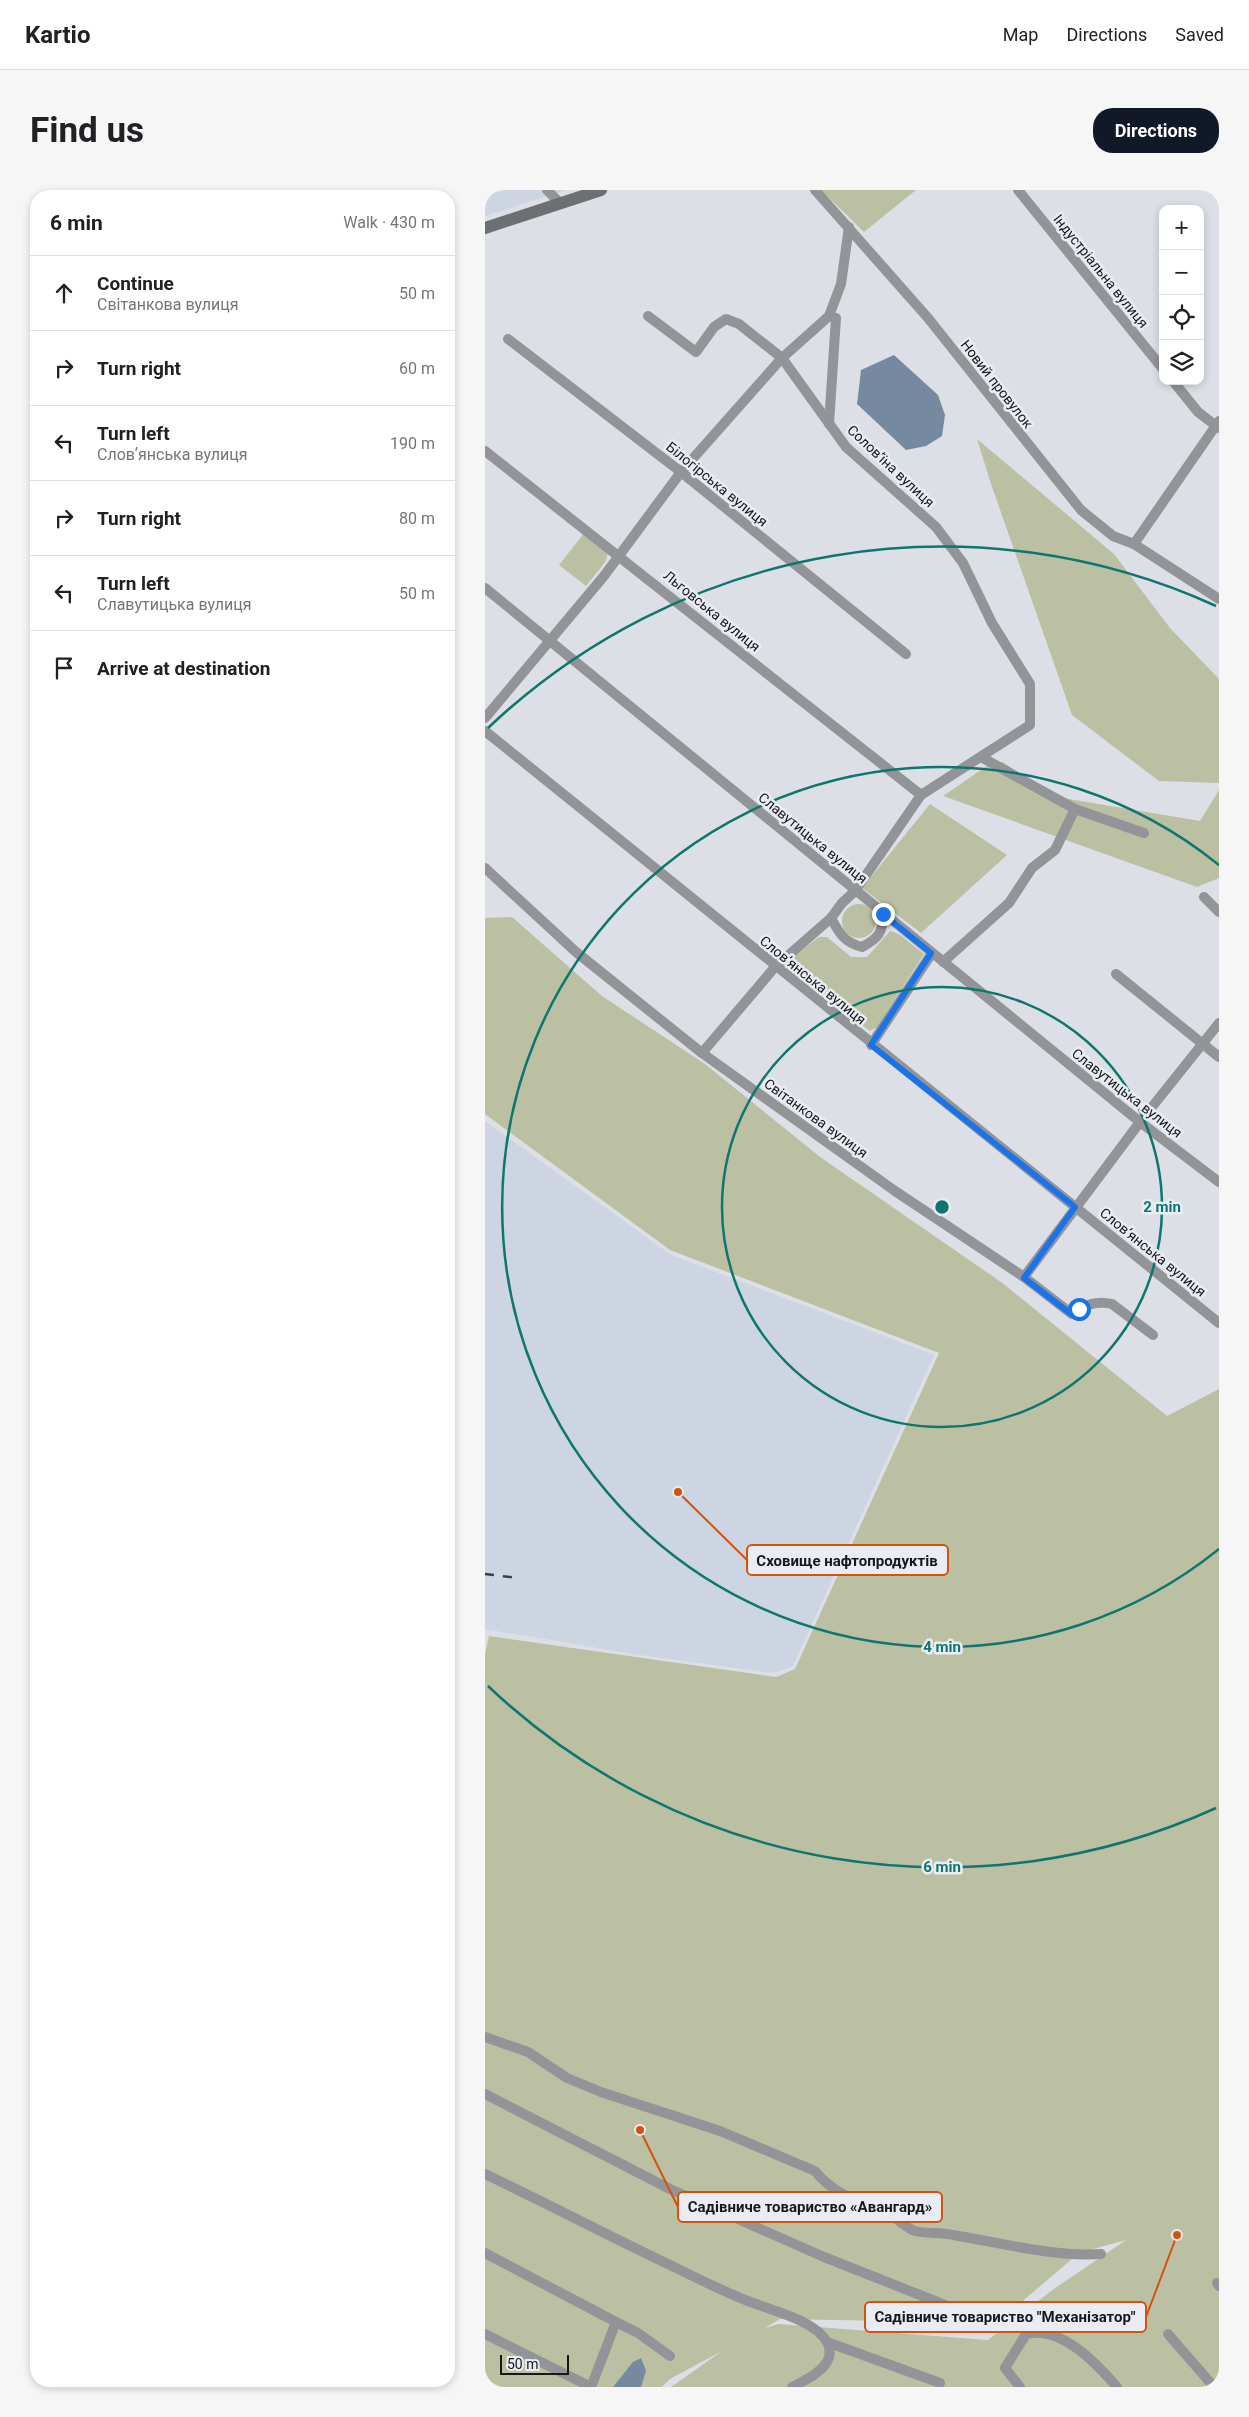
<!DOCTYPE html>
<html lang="en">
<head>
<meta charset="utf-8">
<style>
  body { margin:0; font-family:Roboto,sans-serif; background:#f6f6f6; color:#202124 }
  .controls { position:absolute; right:15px; top:15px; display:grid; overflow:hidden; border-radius:10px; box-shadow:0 2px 8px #0003 }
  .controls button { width:45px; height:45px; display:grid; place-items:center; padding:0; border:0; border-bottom:1px solid #e0e0e0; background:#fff; color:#202124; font:25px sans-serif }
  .scale { position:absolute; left:15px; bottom:12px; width:69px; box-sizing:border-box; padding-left:5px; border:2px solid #161819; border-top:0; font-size:14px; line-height:18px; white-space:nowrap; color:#161819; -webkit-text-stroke:4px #e9edf3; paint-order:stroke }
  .stop { position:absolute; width:15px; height:15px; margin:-11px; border:4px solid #1a73e8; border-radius:50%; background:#fff }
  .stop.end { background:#1a73e8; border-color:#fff; box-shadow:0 1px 5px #0008 }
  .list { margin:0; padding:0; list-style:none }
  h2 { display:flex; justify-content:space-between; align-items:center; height:65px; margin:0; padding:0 20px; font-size:21px }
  h2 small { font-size:16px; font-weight:400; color:#757577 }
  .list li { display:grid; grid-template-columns:32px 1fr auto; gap:15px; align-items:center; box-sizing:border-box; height:75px; padding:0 20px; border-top:1px solid #e0e0e0 }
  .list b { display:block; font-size:19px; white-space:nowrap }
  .list p { margin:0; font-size:16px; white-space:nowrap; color:#757577 }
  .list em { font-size:16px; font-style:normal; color:#757577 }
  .icon { flex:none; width:28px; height:28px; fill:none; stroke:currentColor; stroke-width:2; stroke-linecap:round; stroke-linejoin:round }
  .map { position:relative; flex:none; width:734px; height:2197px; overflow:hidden; border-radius:20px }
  header { display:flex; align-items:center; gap:30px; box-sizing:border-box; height:70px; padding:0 25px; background:#fff; border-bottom:1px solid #e0e0e0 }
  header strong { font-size:24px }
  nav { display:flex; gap:28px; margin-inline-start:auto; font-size:18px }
  .intro { display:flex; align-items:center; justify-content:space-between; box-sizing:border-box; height:120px; padding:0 30px }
  h1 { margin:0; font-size:35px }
  .button { padding:12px 22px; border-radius:20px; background:#111827; color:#fff; font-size:18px; font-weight:700 }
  main { display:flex; gap:30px; padding:0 30px }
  aside { flex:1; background:#fff; border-radius:20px; box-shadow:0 2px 8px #0003 }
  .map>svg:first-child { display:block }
  .built { fill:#ccd5e1 }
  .green { fill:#bbc0a3; fill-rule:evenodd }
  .water { fill:#758aa0 }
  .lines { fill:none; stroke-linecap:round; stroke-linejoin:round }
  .street { stroke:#929497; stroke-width:10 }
  .secondary { stroke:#6d7073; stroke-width:12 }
  .rail { stroke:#3c3f41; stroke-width:2.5; stroke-dasharray:9 9; stroke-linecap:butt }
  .route { stroke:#1a73e8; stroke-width:6 }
  .ring { fill:none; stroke:#0f766e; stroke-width:2.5 }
  .labels { text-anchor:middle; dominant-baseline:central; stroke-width:5; stroke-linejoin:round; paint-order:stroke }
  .street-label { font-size:14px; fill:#161819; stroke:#e9edf3 }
  .centre { fill:#0f766e; stroke:#e9edf3; stroke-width:2.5 }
  .ring-label { font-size:15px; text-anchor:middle; font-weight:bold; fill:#0f766e; stroke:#e9edf3; stroke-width:5; stroke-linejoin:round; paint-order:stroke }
  .leader { fill:none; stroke:#d3520d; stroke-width:2 }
  .callout-dot { fill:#d3520d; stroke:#e9edf3; stroke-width:2 }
  .callout { fill:#e9edf3; stroke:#d3520d; stroke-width:2 }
  .callout-label { font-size:15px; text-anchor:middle; font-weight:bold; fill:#161819 }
</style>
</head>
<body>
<header>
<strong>Kartio</strong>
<nav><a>Map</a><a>Directions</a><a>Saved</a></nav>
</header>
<div class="intro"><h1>Find us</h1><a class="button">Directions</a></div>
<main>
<aside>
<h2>6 min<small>Walk · 430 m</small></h2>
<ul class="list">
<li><svg class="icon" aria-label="ahead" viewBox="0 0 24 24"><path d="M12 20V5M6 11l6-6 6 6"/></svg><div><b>Continue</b><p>Світанкова вулиця</p></div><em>50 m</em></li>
<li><svg class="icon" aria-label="right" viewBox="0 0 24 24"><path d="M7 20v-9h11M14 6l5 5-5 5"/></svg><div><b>Turn right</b></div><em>60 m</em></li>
<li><svg class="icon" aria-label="left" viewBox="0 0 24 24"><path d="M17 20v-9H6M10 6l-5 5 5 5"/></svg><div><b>Turn left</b><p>Словʼянська вулиця</p></div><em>190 m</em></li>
<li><svg class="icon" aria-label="right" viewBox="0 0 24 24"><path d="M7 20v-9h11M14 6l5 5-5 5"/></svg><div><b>Turn right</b></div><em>80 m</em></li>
<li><svg class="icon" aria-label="left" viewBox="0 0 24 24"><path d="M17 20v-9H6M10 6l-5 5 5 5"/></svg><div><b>Turn left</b><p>Славутицька вулиця</p></div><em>50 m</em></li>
<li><svg class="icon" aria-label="arrive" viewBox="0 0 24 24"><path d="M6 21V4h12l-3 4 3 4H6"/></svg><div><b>Arrive at destination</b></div></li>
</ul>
</aside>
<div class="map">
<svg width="734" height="2197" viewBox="0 0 734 2197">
  <rect width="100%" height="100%" fill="#dce0e6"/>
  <!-- built -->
  <g class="built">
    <polygon points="0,0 81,0 0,26"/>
    <polygon points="0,931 186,1065 449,1165 308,1476 289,1483 155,1465 0,1439"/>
  </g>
  <!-- green -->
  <g class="green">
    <polygon points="336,0 431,0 379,42"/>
    <polygon points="492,249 629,364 685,438 734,489 734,593 674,591 587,525 506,294"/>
    <polygon points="100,342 123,362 121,371 101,396 74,375"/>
    <polygon points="518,572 566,606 715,631 734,600 734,688 712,697 458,606 506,573"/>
    <polygon points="445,614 522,665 436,743 377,698"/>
    <circle cx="374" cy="731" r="17"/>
    <path d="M 27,727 L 117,806 L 220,874 L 335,967 L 516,1092 L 682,1226 L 734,1199 L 734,2197 L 186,2197 L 237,2161 L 185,2189 L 177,2197 L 0,2197 L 0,1464 L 4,1446 L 291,1487 L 310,1479 L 454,1163 L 185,1060 L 0,924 L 0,728 ZM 641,2050 L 566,2101 L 503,2150 L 293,2134 L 280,2138 L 295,2129 L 512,2133 L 594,2063 Z"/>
    <polygon points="405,741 414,744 439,764 392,837 385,841 302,777 305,769 334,747 342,747 366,767 382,767"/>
  </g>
  <!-- water -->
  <g class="water">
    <polygon points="409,165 453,205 460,225 457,246 441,256 421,260 372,214 376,180"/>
    <polygon points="156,2168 161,2181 156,2197 128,2197 148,2172"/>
  </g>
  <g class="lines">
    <!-- street -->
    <g class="street">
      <polyline points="62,0 75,13"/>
      <polyline points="330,0 443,128 596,320 628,346 649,354 734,409"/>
      <polyline points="533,0 678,179"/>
      <polyline points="163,126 211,162 229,137 241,129 254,134 297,168 361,257 451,337 478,373 507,433 545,494 545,535 436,605 370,701 357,713 346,728 290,777 217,863"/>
      <polyline points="23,149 196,282 421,464"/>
      <polyline points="688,191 713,222 734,238"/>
      <polyline points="344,234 351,128 344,126"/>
      <polyline points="0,261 436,605"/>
      <polyline points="649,354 734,231"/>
      <polyline points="0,398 655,932 734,992"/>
      <polyline points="0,528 119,386 196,282 297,168 344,126 356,94 364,37"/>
      <polyline points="0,541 734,1133"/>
      <polyline points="496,567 590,619 659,643"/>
      <path d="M 0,678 L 91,762 L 217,863 L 410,1001 L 539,1087 L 587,1124 C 600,1115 611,1110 627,1114 L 668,1145"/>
      <polyline points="719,707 734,722"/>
      <path d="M 346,728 C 354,743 360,753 377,757 C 394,748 398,742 398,724"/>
      <polyline points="458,772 524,713 547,678 570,660 590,619"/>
      <polyline points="631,784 734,867"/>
      <polyline points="386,855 447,763"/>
      <polyline points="539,1087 655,932 734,833"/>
      <path d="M 0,1847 L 43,1862 L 82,1888 L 116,1902 L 235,1941 L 330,1981 C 352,2008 379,2012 408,2027 C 415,2031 423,2039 430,2041 C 442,2044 456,2042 468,2045 C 517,2053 567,2067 616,2064"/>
      <polyline points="0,1904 185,1999 339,2067 488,2126"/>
      <path d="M 0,1984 C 63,2014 124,2046 187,2076 C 212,2088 237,2101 263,2111 C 285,2120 330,2130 342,2152 C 354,2175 323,2189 307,2197"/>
      <polyline points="0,2063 131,2132 106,2197"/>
      <polyline points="732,2093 734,2096"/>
      <polyline points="131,2132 153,2143 185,2166"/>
      <polyline points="0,2144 106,2197"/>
      <polyline points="683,2144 729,2197"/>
      <polyline points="342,2152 455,2193"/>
      <path d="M 535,2197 L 520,2178 L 541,2144 C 576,2135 611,2173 632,2197"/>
    </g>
    <!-- secondary -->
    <polyline class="secondary" points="0,38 116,0"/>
    <!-- rail -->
    <polyline class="rail" points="0,1384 33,1388"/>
  </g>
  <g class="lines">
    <!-- route -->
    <polyline class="route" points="398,724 446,763 386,855 590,1017 539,1088 586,1124 594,1119"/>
  </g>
  <!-- distance rings -->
  <g class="ring">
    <circle cx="457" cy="1017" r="220"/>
    <path d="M734 1359A440 440 0 1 1 734 675"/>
    <path d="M731 1618A660 660 0 0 1 3 1496M3 538A660 660 0 0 1 731 416"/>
  </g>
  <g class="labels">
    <!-- street labels -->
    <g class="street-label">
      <text transform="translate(616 81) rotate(51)">Індустріальна вулиця</text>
      <text transform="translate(512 194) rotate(52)">Новий провулок</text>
      <text transform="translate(406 276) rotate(43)">Соловʼїна вулиця</text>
      <text transform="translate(232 294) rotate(39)">Білогірська вулиця</text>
      <text transform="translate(227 421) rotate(39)">Льговська вулиця</text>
      <text transform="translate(328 648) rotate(39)">Славутицька вулиця</text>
      <text transform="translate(328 790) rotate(39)">Словʼянська вулиця</text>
      <text transform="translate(642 903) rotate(38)">Славутицька вулиця</text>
      <text transform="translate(331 928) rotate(36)">Світанкова вулиця</text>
      <text transform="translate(668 1062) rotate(39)">Словʼянська вулиця</text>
    </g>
  </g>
  <circle cx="457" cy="1017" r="8" class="centre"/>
  <g class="ring-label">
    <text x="677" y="1022">2 min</text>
    <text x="457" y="1462">4 min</text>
    <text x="457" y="1682">6 min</text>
  </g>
  <!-- callouts -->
  <path class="leader" d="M193 1302L262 1370M155 1940L193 2017M692 2045L661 2127"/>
  <g class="callout-dot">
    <circle cx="193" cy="1302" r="5"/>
    <circle cx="155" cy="1940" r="5"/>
    <circle cx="692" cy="2045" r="5"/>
  </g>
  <g class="callout">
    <rect x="262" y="1355" width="201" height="30" rx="5"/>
    <rect x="193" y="2002" width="264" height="30" rx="5"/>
    <rect x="380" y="2112" width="281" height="30" rx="5"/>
  </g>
  <g class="callout-label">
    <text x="362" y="1376">Сховище нафтопродуктів</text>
    <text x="325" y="2022">Садівниче товариство «Авангард»</text>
    <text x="520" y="2132">Садівниче товариство "Механізатор"</text>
  </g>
</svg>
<div class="controls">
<button>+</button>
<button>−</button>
<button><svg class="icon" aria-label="locate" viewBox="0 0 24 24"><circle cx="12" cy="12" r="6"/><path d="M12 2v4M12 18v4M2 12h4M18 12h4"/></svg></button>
<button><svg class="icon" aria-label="layers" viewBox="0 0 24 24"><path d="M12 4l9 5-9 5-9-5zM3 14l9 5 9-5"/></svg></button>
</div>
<div class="scale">50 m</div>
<div class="stop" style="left:594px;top:1119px"></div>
<div class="stop end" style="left:398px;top:724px"></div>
</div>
</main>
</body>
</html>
